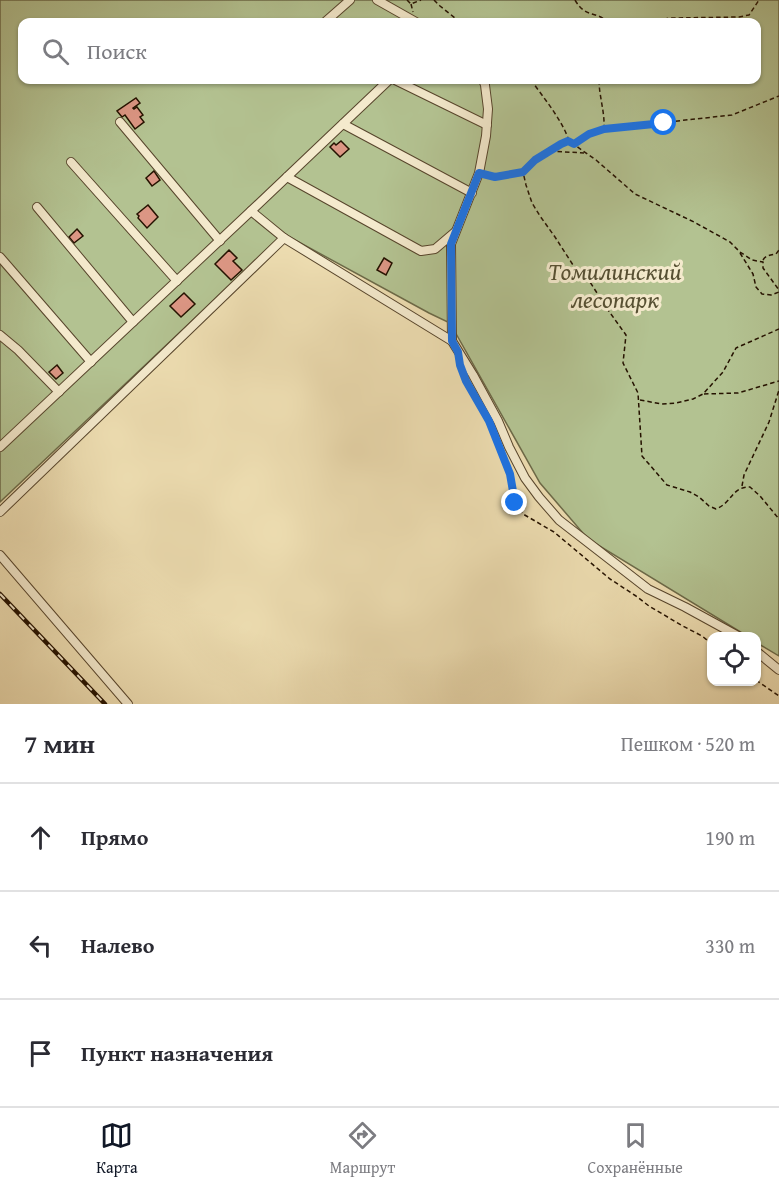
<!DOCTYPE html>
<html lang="ru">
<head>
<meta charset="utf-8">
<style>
  body { margin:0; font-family:"Gentium Book Plus",serif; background:#f2f2f3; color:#2b2b33 }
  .controls { position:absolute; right:18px; bottom:18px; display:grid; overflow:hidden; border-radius:12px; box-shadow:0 2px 4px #0004 }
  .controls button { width:54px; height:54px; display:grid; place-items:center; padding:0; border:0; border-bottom:2px solid #e1e1e2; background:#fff; color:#2b2b33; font:30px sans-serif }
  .stop { position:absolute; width:18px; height:18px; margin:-14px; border:4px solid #1a73e8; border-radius:50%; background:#fff }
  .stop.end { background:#1a73e8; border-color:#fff; box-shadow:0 2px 6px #0008 }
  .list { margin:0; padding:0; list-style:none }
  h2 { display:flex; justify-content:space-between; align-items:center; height:78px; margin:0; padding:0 24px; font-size:26px }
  h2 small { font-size:20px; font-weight:400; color:#7c7c81 }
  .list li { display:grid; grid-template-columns:39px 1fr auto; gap:18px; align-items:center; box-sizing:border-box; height:108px; padding:0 24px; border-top:2px solid #e1e1e2 }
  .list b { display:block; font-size:22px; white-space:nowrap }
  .list em { font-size:20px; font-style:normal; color:#7c7c81 }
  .icon { flex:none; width:33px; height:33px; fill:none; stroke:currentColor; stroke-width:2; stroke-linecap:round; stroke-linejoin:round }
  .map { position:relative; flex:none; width:779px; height:704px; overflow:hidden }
  .search { position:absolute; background:#fff; box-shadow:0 2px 4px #0004; left:18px; right:18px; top:18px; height:66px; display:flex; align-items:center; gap:15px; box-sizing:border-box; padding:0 21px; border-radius:12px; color:#7c7c81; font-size:22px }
  .sheet { height:402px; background:#fff }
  nav { display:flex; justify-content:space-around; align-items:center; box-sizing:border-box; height:84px; border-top:2px solid #e1e1e2; background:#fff; font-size:16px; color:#7c7c81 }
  nav a { display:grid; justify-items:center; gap:3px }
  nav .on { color:#111827 }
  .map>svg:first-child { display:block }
  .green { fill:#b3c291; stroke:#6c6a48; stroke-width:1.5; fill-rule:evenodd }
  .building { fill:#dc9684; stroke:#251200; stroke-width:1.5 }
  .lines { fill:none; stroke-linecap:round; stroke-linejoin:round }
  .minor-casing { stroke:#57452c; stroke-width:10 }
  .path { stroke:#251200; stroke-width:1.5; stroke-dasharray:4.5 3; stroke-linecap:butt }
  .minor { stroke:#f4eacd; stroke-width:8 }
  .rail-casing { stroke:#251200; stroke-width:4.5 }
  .rail { stroke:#f4eacd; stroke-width:2; stroke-dasharray:7; stroke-linecap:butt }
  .route { stroke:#1a73e8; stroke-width:8 }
  .labels { text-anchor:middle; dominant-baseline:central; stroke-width:6; stroke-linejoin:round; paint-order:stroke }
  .park-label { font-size:24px; font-style:italic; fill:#575033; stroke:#f4eacd }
</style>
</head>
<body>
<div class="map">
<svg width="779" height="704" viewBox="0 0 779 704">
  <rect width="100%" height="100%" fill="#eedeb2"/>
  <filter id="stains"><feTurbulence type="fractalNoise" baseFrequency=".00333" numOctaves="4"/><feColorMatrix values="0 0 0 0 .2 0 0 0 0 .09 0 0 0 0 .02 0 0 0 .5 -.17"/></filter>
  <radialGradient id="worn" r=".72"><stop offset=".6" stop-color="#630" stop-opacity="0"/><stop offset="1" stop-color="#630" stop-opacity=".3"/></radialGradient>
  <!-- green -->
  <path class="green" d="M 0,0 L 779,0 L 779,656 L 757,643 L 756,636 L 747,636 L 588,539 L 540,483 L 450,323 L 429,313 L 284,234 L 0,502 ZM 22,22 L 756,22 L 756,80 L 22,80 Z"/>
  <!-- building -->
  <g class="building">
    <polygon points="136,98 140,103 133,108 134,109 137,107 143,115 140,117 144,122 135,129 125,115 122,117 117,111"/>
    <polygon points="341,141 349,149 340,157 330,147 334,143 336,145"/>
    <polygon points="154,171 160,180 152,186 146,178"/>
    <polygon points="148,205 158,217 147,228 138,218 139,216 137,214"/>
    <polygon points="77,229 83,236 74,243 69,237"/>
    <polygon points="229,250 237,258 233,261 242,270 231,280 215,264"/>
    <polygon points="384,258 392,263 386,275 377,270"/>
    <polygon points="184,293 195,304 181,317 170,306"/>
    <polygon points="57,365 63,373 56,379 49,372"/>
  </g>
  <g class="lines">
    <!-- minor casing -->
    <g class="minor-casing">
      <g id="minor">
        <polyline points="377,0 416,22"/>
        <polyline points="325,22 350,0"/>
        <polyline points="395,80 487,125"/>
        <polyline points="120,122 220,241"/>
        <polyline points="343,124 472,193"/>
        <polyline points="71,162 177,281"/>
        <polyline points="287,177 421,251 435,249 455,232"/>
        <polyline points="37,207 133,322"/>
        <polyline points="251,211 284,238 452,341 473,375 498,421 509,447 525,478 539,497 559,520 648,589 685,607 738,636"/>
        <polyline points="0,257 91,362"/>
        <polyline points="0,335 18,350 59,392"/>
        <polyline points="452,341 451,244 479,173 486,136 488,109 485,85 483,80"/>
        <polyline points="0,447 251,211 389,80"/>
        <polyline points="0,512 284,238"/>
        <polyline points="0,555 128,704"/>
        <polyline points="756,651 779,670"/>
      </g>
    </g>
    <!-- path -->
    <g class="path">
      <polyline points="407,0 411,4 421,0"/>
      <polyline points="434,0 440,6 460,22"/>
      <path d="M 575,0 C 586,19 598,11 607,22"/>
      <polyline points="411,4 413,12"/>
      <polyline points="649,22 670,18 739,17 749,15 759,0"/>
      <path d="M 531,80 C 543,97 563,121 569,141 L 596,160 L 635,194 L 694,222 L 730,242 L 740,252 L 752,260 L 763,262 L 763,268 L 779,290"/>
      <path d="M 599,80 C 599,96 605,112 604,129"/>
      <path d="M 569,141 C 551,147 536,159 523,172 L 526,185 L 532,203 L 540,216 L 555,237 L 573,265 L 588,279 L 608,310 L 626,335 L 623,363 L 638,393 L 642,456 L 667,485 L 690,492 L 699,497 L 709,506 L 716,509 C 733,502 731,487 750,487 L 760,496 L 779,519"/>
      <polyline points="575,144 589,134 604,129 732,115 779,96"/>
      <polyline points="550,151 584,153"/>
      <polyline points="486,174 495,177 523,172"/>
      <polyline points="740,253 753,274 756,287 762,294 771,295 779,292"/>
      <path d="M 763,260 C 766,255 771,255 776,254 L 779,250"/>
      <polyline points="463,375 489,421 509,471"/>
      <polyline points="704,394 738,393 779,381"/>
      <polyline points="640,400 662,404 676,403 693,399 703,394 723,372 736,348 779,329"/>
      <polyline points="510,466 513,496 515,503 523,514 554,532 610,579 636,596 649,606 681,625 702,636 712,644"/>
      <polyline points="742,486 744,475 769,422 779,390"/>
      <polyline points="756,680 779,696"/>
    </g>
    <!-- minor -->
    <use href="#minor" class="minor"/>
    <!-- rail casing -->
    <g class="rail-casing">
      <polyline id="rail" points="0,594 105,704"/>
    </g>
    <!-- rail -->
    <use href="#rail" class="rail"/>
  </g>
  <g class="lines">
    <!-- route -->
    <polyline class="route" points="515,503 510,474 489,421 466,381 460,365 458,352 452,341 451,244 479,173 495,177 523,172 535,160 561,144 568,141 574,144 589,134 604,129 664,123"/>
  </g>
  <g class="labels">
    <!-- park labels -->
    <g class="park-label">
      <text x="615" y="271">Томилинский<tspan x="615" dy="28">лесопарк</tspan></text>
    </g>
  </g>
  <rect width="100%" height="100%" filter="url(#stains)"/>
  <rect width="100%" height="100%" fill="url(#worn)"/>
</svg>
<div class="controls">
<button><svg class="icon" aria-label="locate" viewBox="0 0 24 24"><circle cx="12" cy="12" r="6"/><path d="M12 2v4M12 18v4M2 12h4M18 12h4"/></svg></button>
</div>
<div class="stop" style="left:664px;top:123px"></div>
<div class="stop end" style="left:515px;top:503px"></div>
<div class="search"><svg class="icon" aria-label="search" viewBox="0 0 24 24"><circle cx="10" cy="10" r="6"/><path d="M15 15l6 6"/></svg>Поиск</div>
</div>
<section class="sheet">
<h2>7 мин<small>Пешком · 520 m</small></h2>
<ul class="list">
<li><svg class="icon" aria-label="ahead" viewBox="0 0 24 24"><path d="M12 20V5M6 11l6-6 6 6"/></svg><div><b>Прямо</b></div><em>190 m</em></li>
<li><svg class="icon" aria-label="left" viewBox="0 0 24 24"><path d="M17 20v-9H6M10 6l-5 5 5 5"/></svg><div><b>Налево</b></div><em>330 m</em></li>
<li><svg class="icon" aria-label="arrive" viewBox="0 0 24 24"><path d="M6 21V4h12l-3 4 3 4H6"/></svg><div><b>Пункт назначения</b></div></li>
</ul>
</section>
<nav>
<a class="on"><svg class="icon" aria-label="map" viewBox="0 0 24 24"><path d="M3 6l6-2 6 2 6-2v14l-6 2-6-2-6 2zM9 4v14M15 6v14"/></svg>Карта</a>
<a><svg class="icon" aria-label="directions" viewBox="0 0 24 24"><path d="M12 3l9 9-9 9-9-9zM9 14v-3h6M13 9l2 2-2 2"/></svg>Маршрут</a>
<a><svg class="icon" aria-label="saved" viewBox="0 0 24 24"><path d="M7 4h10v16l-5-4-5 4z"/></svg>Сохранённые</a>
</nav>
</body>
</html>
